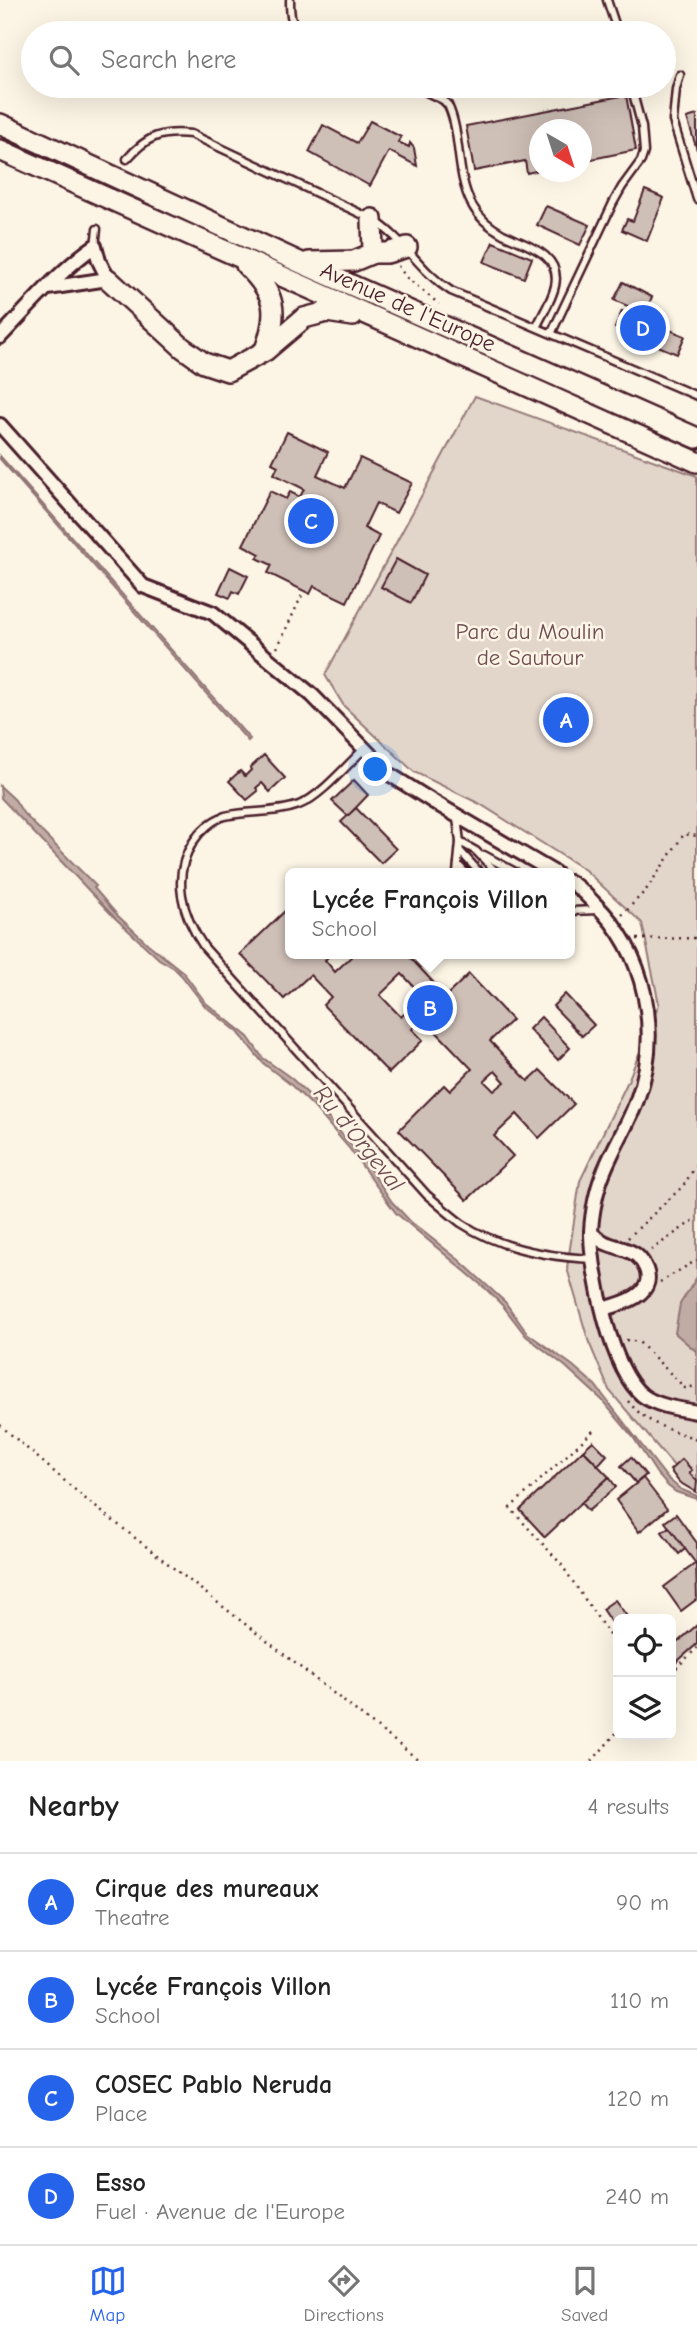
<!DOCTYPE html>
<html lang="en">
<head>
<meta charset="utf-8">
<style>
  body { margin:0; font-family:"Comic Neue",sans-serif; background:#f6f6f6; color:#222 }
  .controls { position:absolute; right:21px; bottom:21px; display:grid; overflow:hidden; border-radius:10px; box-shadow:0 7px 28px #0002 }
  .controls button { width:63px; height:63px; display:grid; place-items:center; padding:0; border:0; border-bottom:2px solid #e0e0e0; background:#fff; color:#222; font:35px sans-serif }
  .compass { position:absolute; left:529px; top:119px; width:63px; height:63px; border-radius:50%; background:#fff; box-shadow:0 7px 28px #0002; rotate:141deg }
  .you { position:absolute; left:376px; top:770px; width:24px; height:24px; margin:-18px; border:5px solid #fff; border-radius:50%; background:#1a73e8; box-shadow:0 0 0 10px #1a73e833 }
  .badge { display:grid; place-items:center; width:46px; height:46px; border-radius:50%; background:#2563eb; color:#fff; font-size:23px; font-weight:700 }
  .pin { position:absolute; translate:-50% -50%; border:4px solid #fff; box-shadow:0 2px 7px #0006 }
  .popup { position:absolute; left:285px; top:868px; width:290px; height:91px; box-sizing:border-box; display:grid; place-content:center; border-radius:10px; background:#fff; filter:drop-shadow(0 2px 5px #0005); font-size:23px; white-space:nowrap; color:#767676 }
  .popup b { font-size:26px; color:#222 }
  .popup::after { content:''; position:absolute; left:50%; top:100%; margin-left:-14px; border:14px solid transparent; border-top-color:#fff }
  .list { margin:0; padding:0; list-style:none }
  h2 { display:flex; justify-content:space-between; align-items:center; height:91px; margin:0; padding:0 28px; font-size:30px }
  h2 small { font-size:23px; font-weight:400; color:#767676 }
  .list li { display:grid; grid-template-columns:46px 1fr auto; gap:21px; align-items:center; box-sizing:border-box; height:98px; padding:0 28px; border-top:2px solid #e0e0e0 }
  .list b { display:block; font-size:26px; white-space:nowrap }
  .list p { margin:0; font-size:23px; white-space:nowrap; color:#767676 }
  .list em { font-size:23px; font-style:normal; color:#767676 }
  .icon { flex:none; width:38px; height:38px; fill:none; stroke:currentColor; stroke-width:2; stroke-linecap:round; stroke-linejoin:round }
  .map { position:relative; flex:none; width:697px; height:1761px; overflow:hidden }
  .search { position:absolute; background:#fff; box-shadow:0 7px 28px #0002; left:21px; right:21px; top:21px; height:77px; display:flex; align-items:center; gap:18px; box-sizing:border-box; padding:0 24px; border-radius:38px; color:#767676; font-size:26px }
  .sheet { height:483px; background:#fff }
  nav { display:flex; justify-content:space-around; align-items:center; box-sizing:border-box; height:98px; border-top:2px solid #e0e0e0; background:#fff; font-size:19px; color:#767676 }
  nav a { display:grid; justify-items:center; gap:4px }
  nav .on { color:#2563eb }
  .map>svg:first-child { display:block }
  .green { fill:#e2d5ca; stroke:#967a7a; stroke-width:2 }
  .water { fill:#c0aca5; stroke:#917474; stroke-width:2 }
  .building { fill:#cfc0b7; stroke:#4a1f2b; stroke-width:2; fill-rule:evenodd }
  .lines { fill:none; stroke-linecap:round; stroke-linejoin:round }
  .service-casing { stroke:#4a1f2b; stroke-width:11 }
  .minor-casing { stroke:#4a1f2b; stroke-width:18 }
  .primary-casing { stroke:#4a1f2b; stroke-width:24 }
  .path { stroke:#4a1f2b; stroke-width:2.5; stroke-dasharray:2 5; stroke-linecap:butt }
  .service { stroke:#fcf5e5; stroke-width:6 }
  .minor { stroke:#fcf5e5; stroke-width:12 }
  .primary { stroke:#fcf5e5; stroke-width:19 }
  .labels { text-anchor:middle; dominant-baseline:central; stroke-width:5; stroke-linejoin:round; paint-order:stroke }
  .street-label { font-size:23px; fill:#4a1f2b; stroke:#fcf5e5 }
  .park-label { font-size:23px; fill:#704c53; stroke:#fcf5e5 }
  .water-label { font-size:24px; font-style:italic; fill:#6d4950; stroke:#fcf5e5 }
</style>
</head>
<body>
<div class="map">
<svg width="697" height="1761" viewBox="0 0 697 1761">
  <rect width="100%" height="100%" fill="#fcf5e5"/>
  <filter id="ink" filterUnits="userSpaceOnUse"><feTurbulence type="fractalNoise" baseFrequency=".0143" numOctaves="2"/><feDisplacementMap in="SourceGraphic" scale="14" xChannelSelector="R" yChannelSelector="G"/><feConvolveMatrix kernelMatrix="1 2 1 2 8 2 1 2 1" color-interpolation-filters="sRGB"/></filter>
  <g filter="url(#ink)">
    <!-- green -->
    <polygon class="green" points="475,396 697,476 697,1483 686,1480 609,1390 588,1340 567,1268 580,1181 628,1081 659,1004 642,923 585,870 480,804 414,772 344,706 325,675"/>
    <!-- water -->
    <g class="water">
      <polygon points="0,456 250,739 248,741 0,459"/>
      <polygon points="0,786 15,800 23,813 96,886 94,888 118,916 148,944 183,972 206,1003 248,1037 263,1058 291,1078 307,1093 366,1163 392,1202 411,1222 459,1260 505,1302 527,1333 572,1365 595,1385 667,1478 680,1489 697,1496 697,1499 676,1492 668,1486 657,1474 633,1437 601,1399 565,1366 526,1336 503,1306 486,1289 396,1213 349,1148 313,1106 290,1084 263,1063 238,1032 205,1006 182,976 174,968 159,959 114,917 1,798"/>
      <polygon points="697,1277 697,1352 675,1333 680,1304"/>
    </g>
    <!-- building -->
    <g class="building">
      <polygon points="626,95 636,150 582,161 582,130 540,130 540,170 527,173 525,161 474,171 466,126"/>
      <polygon points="697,115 697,150 687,118"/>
      <polygon points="370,121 401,137 398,142 409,147 410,143 414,148 417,166 389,151 370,186 309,152 323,125 357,143"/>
      <polygon points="645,190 664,198 647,241 622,230 627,219 633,221"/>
      <polygon points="546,206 590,225 580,245 537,225"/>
      <polygon points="493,242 532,258 524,278 484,262"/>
      <polygon points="623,282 652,297 648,306 658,311 654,318 614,300"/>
      <polygon points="622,311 685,336 677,354 615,328"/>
      <polygon points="287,432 328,452 317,475 345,488 360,458 412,483 396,513 376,503 364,528 379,536 347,602 314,586 310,594 268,573 272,565 257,558 260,554 243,545 270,491 286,499 290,492 300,497 304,489 274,474 278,466 272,463"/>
      <polygon points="396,559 425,575 411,603 381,587"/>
      <polygon points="230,567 248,576 239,594 233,591 230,598 218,593"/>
      <polygon points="264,755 285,778 270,792 262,783 256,788 258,791 247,800 229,781 240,771 245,776 251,770 250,768"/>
      <polygon points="354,780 368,795 348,816 332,801"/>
      <polygon points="356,808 396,849 381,863 341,822"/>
      <path d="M 286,910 L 290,914 L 290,954 L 329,954 L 330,955 L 325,960 L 335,972 L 354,954 L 407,954 L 446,996 L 469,974 L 512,1020 L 490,1041 L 528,1081 L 540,1070 L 574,1104 L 539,1138 L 517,1114 L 494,1136 L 513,1156 L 467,1200 L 399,1130 L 444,1085 L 450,1091 L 472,1069 L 423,1018 L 412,1029 L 423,1040 L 389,1073 L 323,1005 L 331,997 L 310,975 L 284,999 L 240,954 ZM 402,974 L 423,996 L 401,1017 L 380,995 ZM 495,1071 L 505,1082 L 494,1091 L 484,1081 Z"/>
      <polygon points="565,994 594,1025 582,1036 553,1006"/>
      <polygon points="541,1017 570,1048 558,1060 529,1029"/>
      <polygon points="593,1441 607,1455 598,1465 583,1450"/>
      <polygon points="583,1450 609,1477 545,1537 520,1510"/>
      <polygon points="631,1457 646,1475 636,1483 621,1466"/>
      <polygon points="682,1459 692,1470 689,1473 697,1481 696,1492 679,1482 670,1470"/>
      <polygon points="609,1477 616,1487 588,1511 581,1503"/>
      <polygon points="643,1478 667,1509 639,1532 616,1500"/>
      <polygon points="676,1514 697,1543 697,1565 665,1522"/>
      <polygon points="669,1527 685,1549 679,1554 662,1532"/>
      <polygon points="696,1563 697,1599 681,1611 664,1587"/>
      <polygon points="615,1600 629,1619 618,1619 618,1633 602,1609"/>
      <polygon points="697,1625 697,1644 671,1667 671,1648"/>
    </g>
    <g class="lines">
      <!-- service casing -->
      <g class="service-casing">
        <g id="service">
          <path d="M 290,0 C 290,15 290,26 305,33"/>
          <polyline points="607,0 618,33"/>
          <polyline points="680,75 676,89 673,121 697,199"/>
          <path d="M 414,86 L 443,100 L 448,105 C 462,135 455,173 472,205 C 479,218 490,227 503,234 C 525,245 562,253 555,286 C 552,300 543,313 537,326"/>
          <path d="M 127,159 C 147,136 161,131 191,134 L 372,219 C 405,239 419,271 451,291 L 697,396"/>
          <polyline points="95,246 97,229"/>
          <polyline points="552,332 613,203 622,187 641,161 644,152 642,127 631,86"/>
          <path d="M 364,749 C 346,766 321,796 299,805 C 275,814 250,810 225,816 C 212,820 200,831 193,842 C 171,877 182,915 204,947 L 427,1195 C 438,1204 449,1214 461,1223 C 500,1249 548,1257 594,1259"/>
          <polyline points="460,842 476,851 497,873"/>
          <polyline points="460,851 480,873"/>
          <polyline points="484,855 517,873"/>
          <polyline points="458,865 466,873"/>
          <polyline points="457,873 460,842 457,818"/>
          <polyline points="570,911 599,910"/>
        </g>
      </g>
      <!-- minor casing -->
      <g class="minor-casing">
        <g id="minor">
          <path d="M 0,337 C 30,306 60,270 95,246 L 99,261 L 108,279 L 48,288"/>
          <polyline points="0,425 143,586 213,613 312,695 389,774 432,801 555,873"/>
          <path d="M 570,882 C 579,887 586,895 594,903 C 646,952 662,1033 637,1100 C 627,1128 609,1154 600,1182 C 595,1197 591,1219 591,1235 C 592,1275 611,1369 642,1395 C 656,1406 679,1409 697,1412"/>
          <path d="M 591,1233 C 607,1247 613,1244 631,1252 C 638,1255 643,1262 646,1269 C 656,1295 622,1304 603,1309"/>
        </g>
      </g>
      <!-- primary casing -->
      <g class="primary-casing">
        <g id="primary">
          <polyline points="0,124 299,262 697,438"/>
          <polyline points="0,150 697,462"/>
          <polyline points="373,253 387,253 407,247"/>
          <polyline points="309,262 354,261 373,253 372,219"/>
          <path d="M 246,265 C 276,295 279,310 265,350"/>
          <polyline points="108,279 183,348 204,363 228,371 265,351 304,318 327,312 353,316"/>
        </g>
      </g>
      <!-- path -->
      <g class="path">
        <polyline points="398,266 406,277 439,304"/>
        <polyline points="277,648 304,591"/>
        <polyline points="622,915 646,890 684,834 697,836"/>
        <polyline points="637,939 697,938"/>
        <polyline points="628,1238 683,1186 697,1164"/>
        <polyline points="651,1250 697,1218"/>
        <polyline points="660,1282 697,1260"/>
        <polyline points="626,1340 639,1342 685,1388 697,1386"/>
        <path d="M 628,1401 C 646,1424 670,1430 697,1439"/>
        <polyline points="0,1425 88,1501 420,1761"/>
        <polyline points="593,1431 510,1508 561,1564 618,1648"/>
        <polyline points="671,1673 697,1648"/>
        <polyline points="592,1761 618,1731"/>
      </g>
      <!-- service -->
      <use href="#service" class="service"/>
      <!-- minor -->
      <use href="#minor" class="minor"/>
      <!-- primary -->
      <use href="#primary" class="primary"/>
    </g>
  </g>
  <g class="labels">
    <!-- street labels -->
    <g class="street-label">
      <text transform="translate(408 307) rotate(24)">Avenue de l'Europe</text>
    </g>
    <!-- park labels -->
    <g class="park-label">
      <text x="530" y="631">Parc du Moulin<tspan x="530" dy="26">de Sautour</tspan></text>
    </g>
    <!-- water labels -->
    <g class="water-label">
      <text transform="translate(359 1138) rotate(51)">Ru d'Orgeval</text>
    </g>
  </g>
</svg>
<div class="controls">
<button><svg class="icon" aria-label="locate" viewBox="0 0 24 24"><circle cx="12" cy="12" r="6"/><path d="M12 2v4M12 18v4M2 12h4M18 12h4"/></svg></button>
<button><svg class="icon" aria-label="layers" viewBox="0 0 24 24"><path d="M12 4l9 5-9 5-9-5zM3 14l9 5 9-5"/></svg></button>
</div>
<svg class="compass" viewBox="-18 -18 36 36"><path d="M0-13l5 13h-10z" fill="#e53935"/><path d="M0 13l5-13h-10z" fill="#767676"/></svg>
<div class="you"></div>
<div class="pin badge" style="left:566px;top:720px">A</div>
<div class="pin badge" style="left:430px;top:1008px">B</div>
<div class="popup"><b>Lycée François Villon</b>School</div>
<div class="pin badge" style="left:311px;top:521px">C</div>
<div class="pin badge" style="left:643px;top:328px">D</div>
<div class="search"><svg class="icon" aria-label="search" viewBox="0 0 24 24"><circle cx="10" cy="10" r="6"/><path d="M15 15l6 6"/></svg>Search here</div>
</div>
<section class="sheet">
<h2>Nearby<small>4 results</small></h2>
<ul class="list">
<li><span class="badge">A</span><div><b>Cirque des mureaux</b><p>Theatre</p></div><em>90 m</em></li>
<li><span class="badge">B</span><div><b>Lycée François Villon</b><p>School</p></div><em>110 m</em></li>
<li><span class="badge">C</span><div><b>COSEC Pablo Neruda</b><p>Place</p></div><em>120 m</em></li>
<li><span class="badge">D</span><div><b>Esso</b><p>Fuel · Avenue de l'Europe</p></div><em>240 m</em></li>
</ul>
</section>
<nav>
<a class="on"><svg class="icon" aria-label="map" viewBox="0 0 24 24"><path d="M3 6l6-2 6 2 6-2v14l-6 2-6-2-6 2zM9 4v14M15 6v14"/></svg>Map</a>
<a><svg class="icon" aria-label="directions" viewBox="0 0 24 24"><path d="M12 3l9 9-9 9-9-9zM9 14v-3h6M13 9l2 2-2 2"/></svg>Directions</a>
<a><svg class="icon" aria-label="saved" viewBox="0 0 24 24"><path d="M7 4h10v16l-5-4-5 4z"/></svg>Saved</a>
</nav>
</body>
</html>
